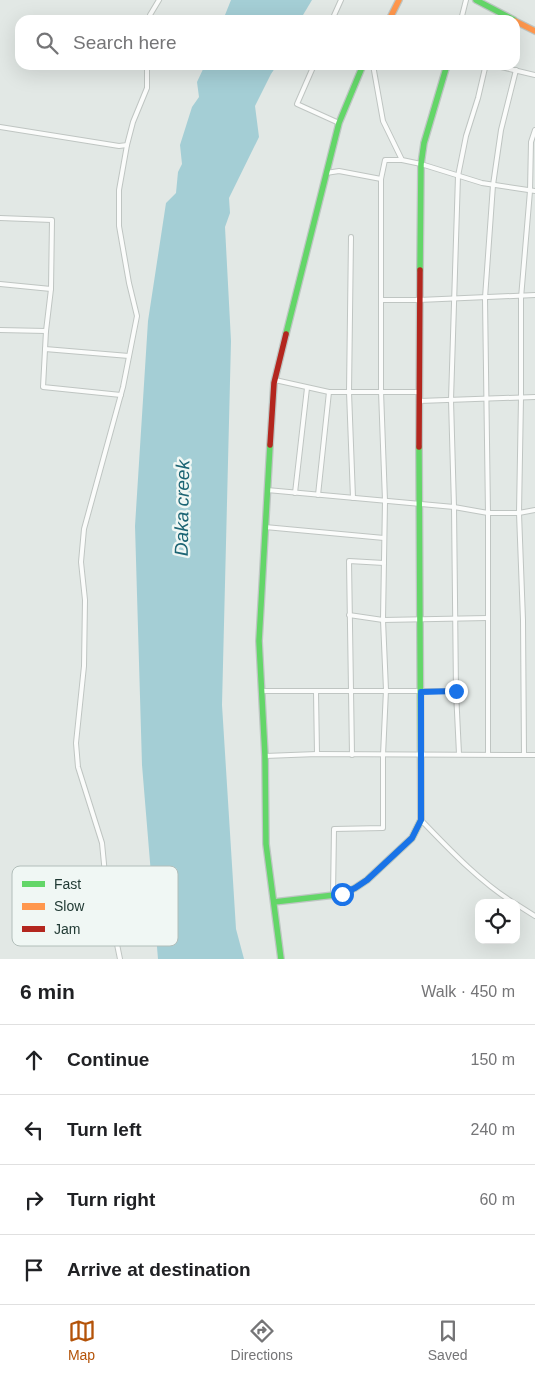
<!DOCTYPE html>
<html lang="en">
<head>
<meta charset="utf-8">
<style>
  body { margin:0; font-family:Arial,sans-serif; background:#f6f6f6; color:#202124 }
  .controls { position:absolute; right:15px; bottom:15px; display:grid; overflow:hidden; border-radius:10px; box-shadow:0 5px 20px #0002 }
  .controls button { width:45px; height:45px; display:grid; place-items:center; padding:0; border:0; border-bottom:1px solid #e0e0e0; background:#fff; color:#202124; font:25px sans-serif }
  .stop { position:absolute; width:15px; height:15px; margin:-11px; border:4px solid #1a73e8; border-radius:50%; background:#fff }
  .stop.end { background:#1a73e8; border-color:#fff; box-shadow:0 1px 5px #0008 }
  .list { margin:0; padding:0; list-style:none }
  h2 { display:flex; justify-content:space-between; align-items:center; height:65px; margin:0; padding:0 20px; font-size:21px }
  h2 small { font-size:16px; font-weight:400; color:#757577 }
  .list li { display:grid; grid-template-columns:32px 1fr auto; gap:15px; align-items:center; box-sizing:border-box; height:70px; padding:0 20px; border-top:1px solid #e0e0e0 }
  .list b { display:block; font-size:19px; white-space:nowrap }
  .list em { font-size:16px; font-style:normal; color:#757577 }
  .icon { flex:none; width:28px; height:28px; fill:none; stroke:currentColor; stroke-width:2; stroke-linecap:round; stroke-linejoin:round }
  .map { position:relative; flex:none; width:535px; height:959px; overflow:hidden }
  .search { position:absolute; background:#fff; box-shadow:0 5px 20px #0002; left:15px; right:15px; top:15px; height:55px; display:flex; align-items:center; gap:12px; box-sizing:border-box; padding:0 18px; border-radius:15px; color:#757577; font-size:19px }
  .sheet { height:345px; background:#fff }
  nav { display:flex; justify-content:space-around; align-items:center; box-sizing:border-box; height:70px; border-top:1px solid #e0e0e0; background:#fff; font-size:14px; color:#757577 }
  nav a { display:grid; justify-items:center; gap:2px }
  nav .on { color:#b45309 }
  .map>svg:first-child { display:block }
  .water { fill:#a4ced5 }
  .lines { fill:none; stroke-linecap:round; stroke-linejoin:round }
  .street-casing { stroke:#bfc5c2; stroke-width:6 }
  .fast-casing { stroke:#bec6c3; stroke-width:8 }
  .slow-casing { stroke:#bec6c3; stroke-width:8 }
  .jam-casing { stroke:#bec6c3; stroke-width:8 }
  .street { stroke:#fbfcfb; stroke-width:4 }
  .fast { stroke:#63d668; stroke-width:5.5 }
  .slow { stroke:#ff974d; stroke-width:5.5 }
  .jam { stroke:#b3261e; stroke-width:5.5 }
  .route { stroke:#1a73e8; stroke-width:6 }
  .labels { text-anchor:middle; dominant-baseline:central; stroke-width:5; stroke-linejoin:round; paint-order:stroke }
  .water-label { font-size:19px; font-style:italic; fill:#1d6574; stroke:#f0f7f4 }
  .key { fill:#f0f7f4; stroke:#b2beba; stroke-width:1 }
  .key-label { font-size:14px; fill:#213a34 }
</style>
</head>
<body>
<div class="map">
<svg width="535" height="959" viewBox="0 0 535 959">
  <rect width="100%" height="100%" fill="#e2e8e5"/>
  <!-- water -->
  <g class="water">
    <polygon points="231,0 312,0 300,20 223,20"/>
    <polygon points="205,65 277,65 271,74 255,106 259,137 229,198 230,213 225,227 231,341 222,705 236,929 244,959 158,959 142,765 135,526 148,321 166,203 176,193 178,172 182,164 180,145 192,107 199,97 197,82"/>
  </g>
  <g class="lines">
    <!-- street casing -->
    <g class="street-casing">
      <g id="street">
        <polyline points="150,20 150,15 159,0"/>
        <polyline points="332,20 341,0"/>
        <polyline points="461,20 466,0"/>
        <polyline points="314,65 297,104 339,123"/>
        <polyline points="373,65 383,121 402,160 421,164 482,183 535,191"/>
        <polyline points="493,65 535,75"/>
        <polyline points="0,127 119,146 127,145 133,122 147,88 147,65"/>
        <polyline points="326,173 339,171 381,179"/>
        <polyline points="0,218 52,220 51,289 46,331 43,387 121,395"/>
        <polyline points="351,237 349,392 353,498"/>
        <polyline points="0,284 51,289"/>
        <polyline points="382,300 419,300 535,295"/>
        <polyline points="0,330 46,331"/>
        <polyline points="45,349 129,356"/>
        <polyline points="275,380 329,392 419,392"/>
        <polyline points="419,401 535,397"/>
        <polyline points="267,490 454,507 488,513 519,513 535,510"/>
        <polyline points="295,493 307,388"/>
        <polyline points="318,495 329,392"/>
        <polyline points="265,527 384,538"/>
        <polyline points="349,615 383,620 488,618"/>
        <polyline points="261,691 456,691"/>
        <polyline points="316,692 317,754"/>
        <polyline points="459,754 456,691 454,507 451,400 458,176 466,136 478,98 485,68"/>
        <polyline points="488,754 488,513 485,298 493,185 501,130 516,70"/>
        <polyline points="352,755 349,561 384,563"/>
        <polyline points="524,755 523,620 519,513 521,398 521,298 530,191 531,142 535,130"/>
        <polyline points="265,756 317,754 535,755"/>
        <path d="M 421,820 C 449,849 480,882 514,903"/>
        <polyline points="333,895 334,829 383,828 383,755 386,690 383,620 385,501 381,391 381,179 385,160 402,160"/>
        <polyline points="516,904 535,916"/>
        <polyline points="120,959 107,895 102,843 78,767 76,743 84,666 85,600 81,562 84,529 123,387 137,316 129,283 119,226 119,190 127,145"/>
      </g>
    </g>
    <!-- fast casing -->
    <g class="fast-casing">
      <g id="fast">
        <polyline points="476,0 514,20"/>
        <polyline points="420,270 421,164 424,143 447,65"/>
        <polyline points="286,334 339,123 363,65"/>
        <polyline points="270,445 259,641 265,756 266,844 281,959"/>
        <polyline points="274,902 343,894 355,888 367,880 412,838 421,820 419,447"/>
      </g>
    </g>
    <!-- slow casing -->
    <g class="slow-casing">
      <g id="slow">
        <polyline points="389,20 399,0"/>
        <polyline points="515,21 535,31"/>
      </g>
    </g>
    <!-- jam casing -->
    <g class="jam-casing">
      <g id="jam">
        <polyline points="270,445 274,383 286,334"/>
        <polyline points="419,447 420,270"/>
      </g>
    </g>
    <!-- street -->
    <use href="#street" class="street"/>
    <!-- fast -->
    <use href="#fast" class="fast"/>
    <!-- slow -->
    <use href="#slow" class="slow"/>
    <!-- jam -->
    <use href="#jam" class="jam"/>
  </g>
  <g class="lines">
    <!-- route -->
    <polyline class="route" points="342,894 355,888 367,880 412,838 421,820 421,692 456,691"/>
  </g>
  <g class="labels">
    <!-- water labels -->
    <g class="water-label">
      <text transform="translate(182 508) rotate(-89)">Daka creek</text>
    </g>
  </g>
  <!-- legend -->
  <rect x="12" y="866" width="166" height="80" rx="8" class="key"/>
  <rect x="22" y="881" width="23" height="6" fill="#63d668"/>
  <rect x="22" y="903" width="23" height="7" fill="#ff974d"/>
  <rect x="22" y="926" width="23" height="6" fill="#b3261e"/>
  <g class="key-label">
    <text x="54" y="889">Fast</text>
    <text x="54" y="911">Slow</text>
    <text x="54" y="934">Jam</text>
  </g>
</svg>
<div class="controls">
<button><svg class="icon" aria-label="locate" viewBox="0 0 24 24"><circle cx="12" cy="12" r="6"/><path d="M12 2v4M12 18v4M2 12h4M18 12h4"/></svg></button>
</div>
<div class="stop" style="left:342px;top:894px"></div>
<div class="stop end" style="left:456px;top:691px"></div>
<div class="search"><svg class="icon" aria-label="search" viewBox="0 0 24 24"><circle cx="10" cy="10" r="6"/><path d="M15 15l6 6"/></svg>Search here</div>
</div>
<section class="sheet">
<h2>6 min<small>Walk · 450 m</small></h2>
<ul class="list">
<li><svg class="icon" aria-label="ahead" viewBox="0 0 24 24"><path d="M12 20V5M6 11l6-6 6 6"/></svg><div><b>Continue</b></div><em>150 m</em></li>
<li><svg class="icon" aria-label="left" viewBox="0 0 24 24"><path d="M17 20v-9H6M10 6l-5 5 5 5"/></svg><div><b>Turn left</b></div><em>240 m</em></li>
<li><svg class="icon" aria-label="right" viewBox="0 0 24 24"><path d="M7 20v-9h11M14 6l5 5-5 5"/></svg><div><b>Turn right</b></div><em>60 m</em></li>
<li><svg class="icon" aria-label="arrive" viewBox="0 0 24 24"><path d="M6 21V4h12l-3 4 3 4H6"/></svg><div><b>Arrive at destination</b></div></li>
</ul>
</section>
<nav>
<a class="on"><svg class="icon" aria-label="map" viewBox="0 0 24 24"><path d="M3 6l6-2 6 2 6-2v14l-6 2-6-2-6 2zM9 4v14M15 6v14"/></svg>Map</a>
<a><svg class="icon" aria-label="directions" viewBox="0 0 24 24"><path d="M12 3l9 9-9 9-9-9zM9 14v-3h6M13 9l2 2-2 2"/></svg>Directions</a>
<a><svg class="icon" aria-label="saved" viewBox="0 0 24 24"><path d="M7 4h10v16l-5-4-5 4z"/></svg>Saved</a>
</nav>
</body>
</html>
